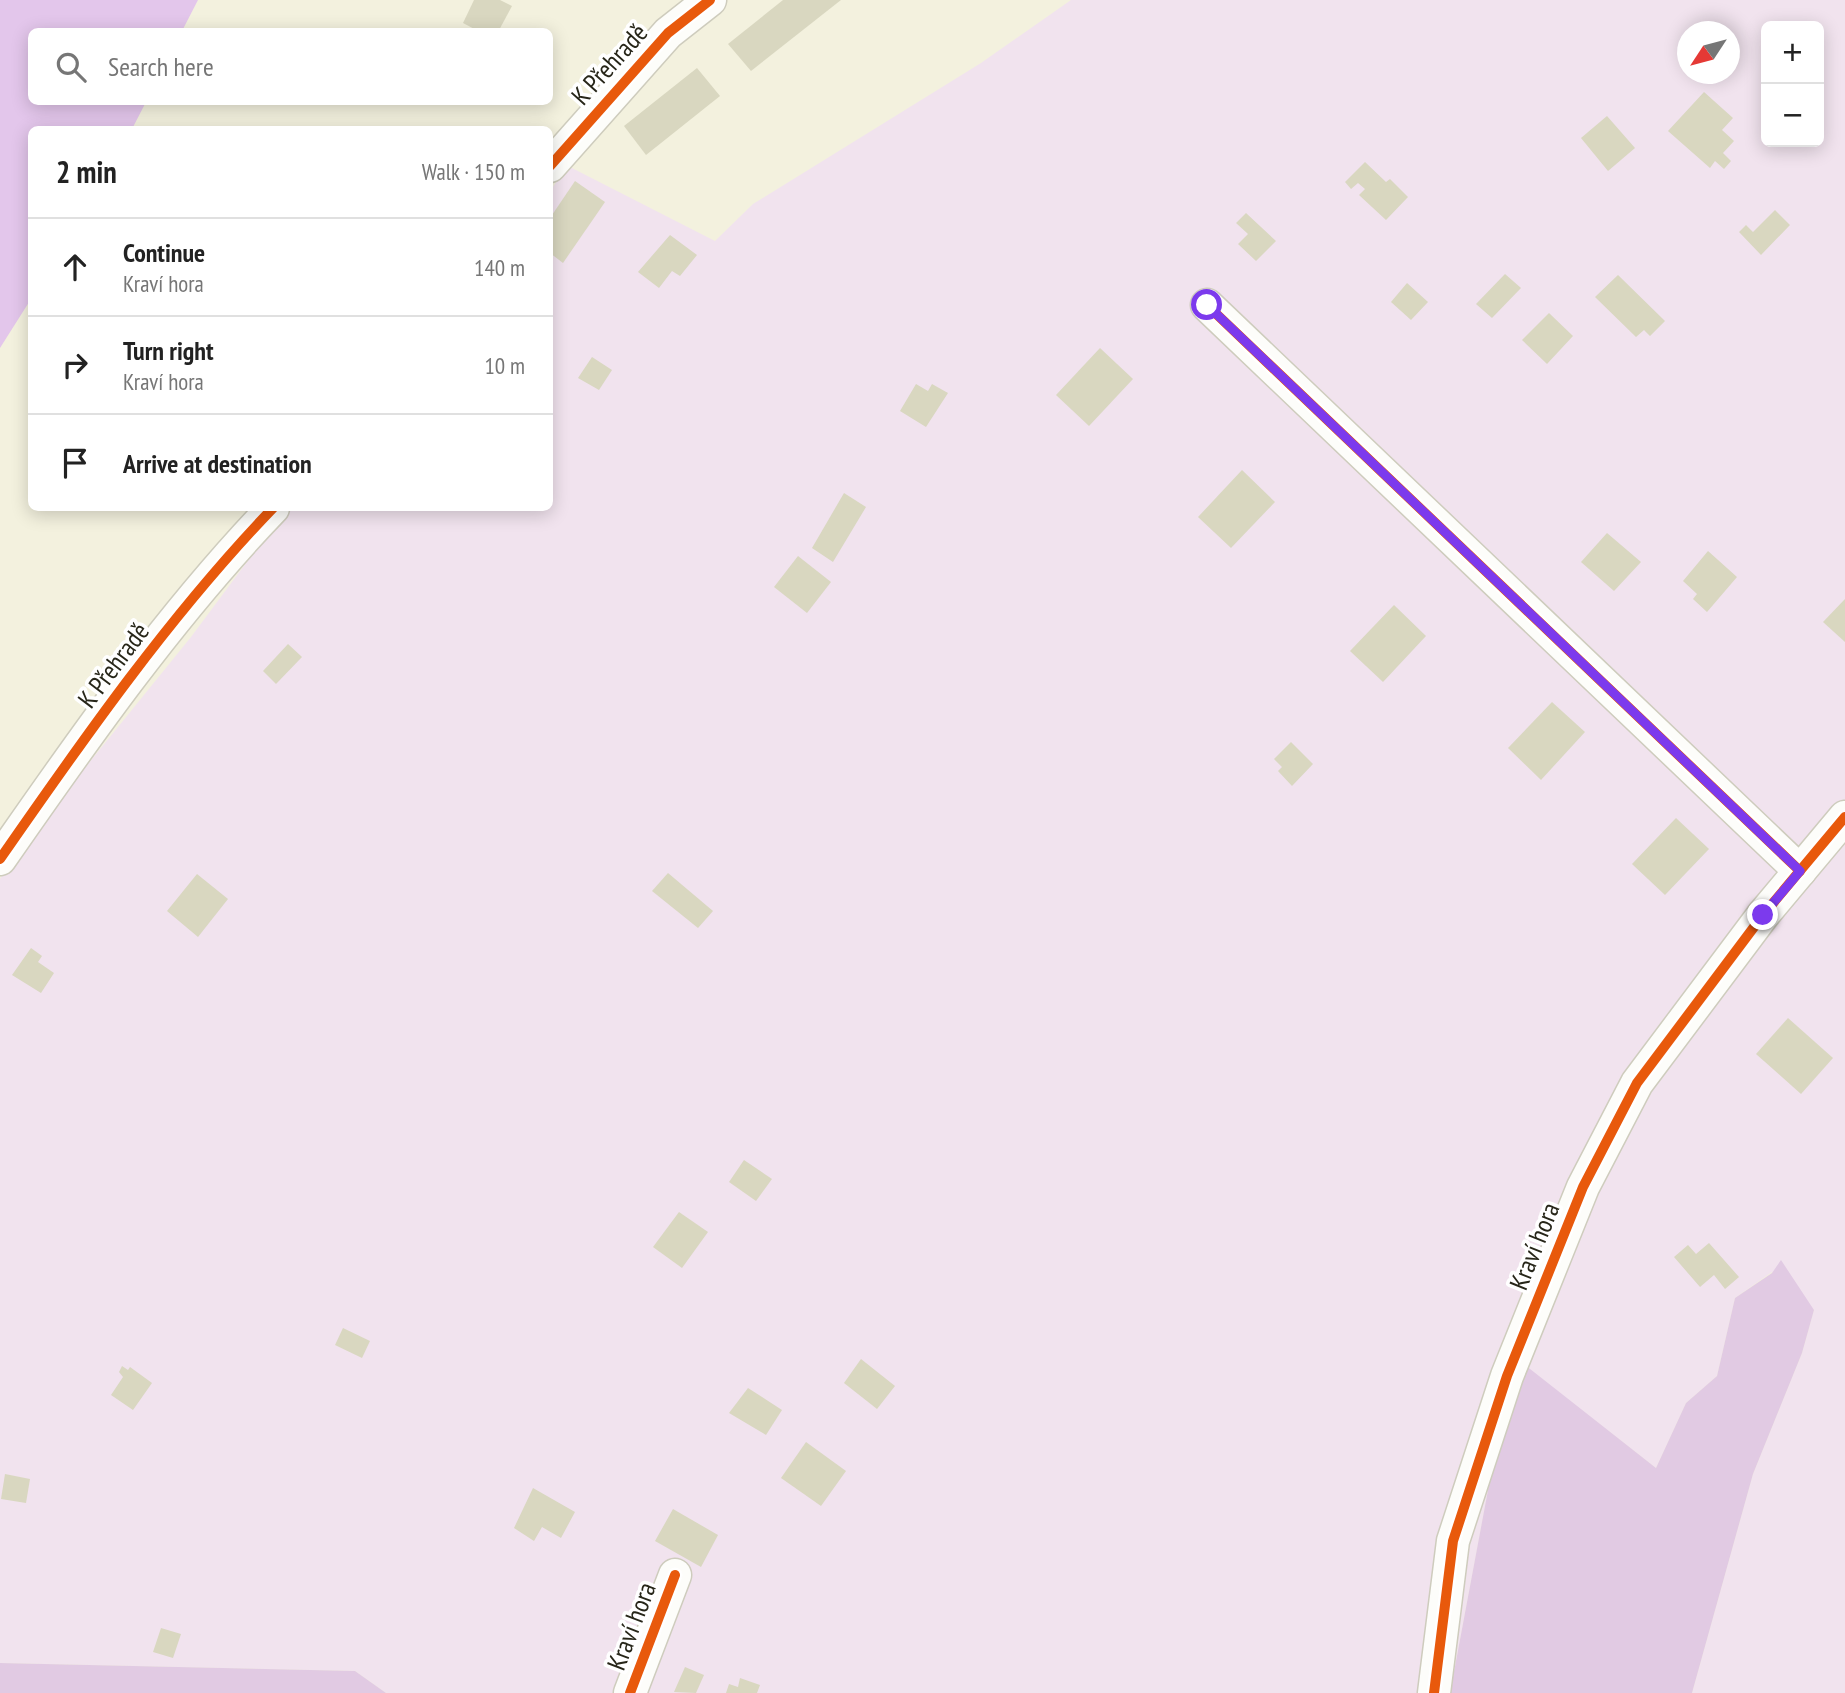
<!DOCTYPE html>
<html lang="en">
<head>
<meta charset="utf-8">
<style>
  body { margin:0; font-family:"PT Sans Narrow",sans-serif; background:#f6f6f6; color:#222 }
  .controls { position:absolute; right:21px; top:21px; display:grid; overflow:hidden; border-radius:10px; box-shadow:0 4px 18px #0003 }
  .controls button { width:63px; height:63px; display:grid; place-items:center; padding:0; border:0; border-bottom:2px solid #e0e0e0; background:#fff; color:#222; font:35px sans-serif }
  .compass { position:absolute; left:1677px; top:21px; width:63px; height:63px; border-radius:50%; background:#fff; box-shadow:0 4px 18px #0003; rotate:234deg }
  .stop { position:absolute; width:21px; height:21px; margin:-16px; border:5px solid #7c3aed; border-radius:50%; background:#fff }
  .stop.end { background:#7c3aed; border-color:#fff; box-shadow:0 2px 7px #0008 }
  .list { margin:0; padding:0; list-style:none }
  h2 { display:flex; justify-content:space-between; align-items:center; height:91px; margin:0; padding:0 28px; font-size:30px }
  h2 small { font-size:23px; font-weight:400; color:#767676 }
  .list li { display:grid; grid-template-columns:46px 1fr auto; gap:21px; align-items:center; box-sizing:border-box; height:98px; padding:0 28px; border-top:2px solid #e0e0e0 }
  .list b { display:block; font-size:26px; white-space:nowrap }
  .list p { margin:0; font-size:23px; white-space:nowrap; color:#767676 }
  .list em { font-size:23px; font-style:normal; color:#767676 }
  .icon { flex:none; width:38px; height:38px; fill:none; stroke:currentColor; stroke-width:2; stroke-linecap:round; stroke-linejoin:round }
  .map { position:relative; flex:none; width:1845px; height:1693px; overflow:hidden }
  .search { position:absolute; background:#fff; box-shadow:0 4px 18px #0003; left:28px; top:28px; width:525px; height:77px; display:flex; align-items:center; gap:18px; box-sizing:border-box; padding:0 24px; border-radius:10px; color:#767676; font-size:26px }
  .panel { position:absolute; background:#fff; box-shadow:0 4px 18px #0003; left:28px; top:126px; width:525px; height:385px; border-radius:10px }
  .map>svg:first-child { display:block }
  .green { fill:#f1e3ee; fill-rule:evenodd }
  .forest { fill:#e1cae3 }
  .water { fill:#e3c6eb }
  .building { fill:#d9d7c0 }
  .lines { fill:none; stroke-linecap:round; stroke-linejoin:round }
  .street-casing { stroke:#ceccbd; stroke-width:35 }
  .street { stroke:#fdfdfa; stroke-width:32 }
  .cycleway-casing { stroke:#fff; stroke-width:15 }
  .cycleway { stroke:#e8590c; stroke-width:10 }
  .route { stroke:#7c3aed; stroke-width:9 }
  .labels { text-anchor:middle; dominant-baseline:central; stroke-width:7; stroke-linejoin:round; paint-order:stroke }
  .street-label { font-size:26px; fill:#272619; stroke:#fff }
</style>
</head>
<body>
<div class="map">
<svg width="1845" height="1693" viewBox="0 0 1845 1693">
  <rect width="100%" height="100%" fill="#f3f1de"/>
  <!-- green -->
  <path class="green" d="M 1071,0 L 1845,0 L 1845,1693 L 1692,1693 L 1753,1474 L 1802,1353 L 1814,1310 L 1772,1272 L 1735,1298 L 1717,1376 L 1686,1403 L 1656,1468 L 1525,1366 L 1494,1459 L 1450,1693 L 386,1693 L 355,1671 L 0,1663 L 0,879 L 53,799 L 75,780 L 191,637 L 287,508 L 550,508 L 550,191 L 568,166 L 715,241 L 753,204 L 981,63 ZM 1766,26 L 1819,26 L 1819,142 L 1766,142 ZM 1688,32 L 1730,32 L 1730,74 L 1688,74 Z"/>
  <!-- forest -->
  <g class="forest">
    <polygon points="1781,1260 1814,1310 1802,1353 1753,1474 1692,1693 1450,1693 1494,1458 1525,1365 1656,1468 1686,1403 1717,1376 1735,1298 1772,1273"/>
    <polygon points="0,1663 355,1671 386,1693 0,1693"/>
  </g>
  <!-- water -->
  <polygon class="water" points="0,0 198,0 182,31 32,32 32,102 146,102 132,129 32,130 31,299 0,348"/>
  <!-- building -->
  <g class="building">
    <polygon points="474,0 500,0 512,6 498,32 480,32 463,23"/>
    <polygon points="783,0 841,0 751,71 728,44"/>
    <polygon points="697,68 720,96 646,155 624,126"/>
    <polygon points="1704,92 1733,118 1722,130 1734,141 1723,153 1731,161 1724,169 1715,161 1710,168 1668,131"/>
    <polygon points="1607,116 1635,148 1608,171 1581,138"/>
    <polygon points="1365,162 1386,182 1390,179 1408,197 1386,220 1359,195 1365,189 1358,183 1351,189 1345,182"/>
    <polygon points="575,181 605,202 563,263 550,253 550,218"/>
    <polygon points="1775,210 1790,225 1761,255 1739,232 1746,225 1753,232"/>
    <polygon points="1246,213 1276,241 1256,261 1238,244 1248,234 1236,223"/>
    <polygon points="670,235 697,255 680,276 672,271 659,288 638,272"/>
    <polygon points="1505,274 1521,288 1492,318 1476,304"/>
    <polygon points="1618,275 1665,321 1650,336 1644,330 1636,337 1595,297"/>
    <polygon points="1407,283 1428,302 1411,320 1391,302"/>
    <polygon points="1549,313 1573,336 1547,364 1522,340"/>
    <polygon points="1100,348 1133,379 1089,426 1056,395"/>
    <polygon points="592,357 612,370 599,390 578,378"/>
    <polygon points="916,384 928,391 932,384 948,393 926,427 900,411"/>
    <polygon points="1242,470 1275,502 1231,548 1198,517"/>
    <polygon points="844,493 866,507 833,562 812,548"/>
    <polygon points="1607,533 1641,562 1614,591 1581,562"/>
    <polygon points="1708,551 1737,577 1707,612 1693,599 1697,594 1683,581"/>
    <polygon points="798,556 831,582 807,613 774,587"/>
    <polygon points="1845,599 1845,642 1823,622"/>
    <polygon points="1394,605 1426,636 1383,682 1350,651"/>
    <polygon points="288,644 302,657 276,684 263,671"/>
    <polygon points="1552,702 1585,732 1541,780 1508,748"/>
    <polygon points="1291,742 1313,764 1292,786 1278,771 1282,767 1274,759"/>
    <polygon points="1676,818 1709,849 1665,895 1632,864"/>
    <polygon points="668,873 713,911 698,928 652,891"/>
    <polygon points="197,874 228,899 198,937 167,911"/>
    <polygon points="31,948 42,956 38,962 54,973 41,993 12,975"/>
    <polygon points="1788,1018 1833,1058 1801,1094 1756,1054"/>
    <polygon points="744,1160 772,1179 756,1201 729,1182"/>
    <polygon points="679,1212 708,1232 682,1268 653,1247"/>
    <polygon points="1709,1243 1739,1277 1725,1289 1714,1275 1700,1287 1674,1257 1688,1245 1696,1254"/>
    <polygon points="343,1328 370,1341 362,1358 335,1345"/>
    <polygon points="861,1359 895,1386 877,1409 844,1383"/>
    <polygon points="122,1366 128,1370 130,1367 152,1383 133,1410 111,1395 123,1377 119,1372"/>
    <polygon points="748,1388 782,1410 766,1435 729,1413"/>
    <polygon points="806,1442 846,1471 821,1506 781,1478"/>
    <polygon points="5,1474 30,1479 26,1503 1,1499"/>
    <polygon points="533,1488 575,1512 561,1538 542,1527 534,1541 514,1528"/>
    <polygon points="673,1509 718,1535 701,1567 655,1541"/>
    <polygon points="161,1628 181,1634 173,1658 153,1652"/>
    <polygon points="685,1667 704,1675 696,1693 674,1692"/>
    <polygon points="740,1678 760,1685 757,1693 726,1693 729,1684 738,1687"/>
  </g>
  <g class="lines">
    <!-- street casing -->
    <g class="street-casing">
      <g id="street">
        <polyline points="550,166 668,33 710,0"/>
        <polyline points="1207,305 1800,871"/>
        <path d="M 0,859 C 84,738 171,614 273,508"/>
        <polyline points="630,1693 675,1575"/>
        <polyline points="1434,1693 1453,1541 1507,1376 1583,1187 1637,1083 1763,915 1845,817"/>
      </g>
    </g>
    <!-- street -->
    <use href="#street" class="street"/>
    <!-- cycleway casing -->
    <g class="cycleway-casing">
      <g id="cycleway">
        <polyline points="550,166 668,33 710,0"/>
        <polyline points="1207,305 1800,871"/>
        <path d="M 0,859 C 84,738 171,614 273,508"/>
        <polyline points="630,1693 675,1575"/>
        <polyline points="1434,1693 1453,1541 1507,1376 1583,1187 1637,1083 1763,915 1845,817"/>
      </g>
    </g>
    <!-- cycleway -->
    <use href="#cycleway" class="cycleway"/>
  </g>
  <g class="lines">
    <!-- route -->
    <polyline class="route" points="1207,305 1800,871 1763,915"/>
  </g>
  <g class="labels">
    <!-- street labels -->
    <g class="street-label">
      <text transform="translate(609 64) rotate(-48)">K Přehradě</text>
      <text transform="translate(113 665) rotate(-53)">K Přehradě</text>
      <text transform="translate(1534 1246) rotate(-68)">Kraví hora</text>
      <text transform="translate(631 1626) rotate(-69)">Kraví hora</text>
    </g>
  </g>
</svg>
<div class="controls">
<button>+</button>
<button>−</button>
</div>
<svg class="compass" viewBox="-18 -18 36 36"><path d="M0-13l5 13h-10z" fill="#e53935"/><path d="M0 13l5-13h-10z" fill="#767676"/></svg>
<div class="stop" style="left:1207px;top:305px"></div>
<div class="stop end" style="left:1763px;top:915px"></div>
<div class="search"><svg class="icon" aria-label="search" viewBox="0 0 24 24"><circle cx="10" cy="10" r="6"/><path d="M15 15l6 6"/></svg>Search here</div>
<section class="panel">
<h2>2 min<small>Walk · 150 m</small></h2>
<ul class="list">
<li><svg class="icon" aria-label="ahead" viewBox="0 0 24 24"><path d="M12 20V5M6 11l6-6 6 6"/></svg><div><b>Continue</b><p>Kraví hora</p></div><em>140 m</em></li>
<li><svg class="icon" aria-label="right" viewBox="0 0 24 24"><path d="M7 20v-9h11M14 6l5 5-5 5"/></svg><div><b>Turn right</b><p>Kraví hora</p></div><em>10 m</em></li>
<li><svg class="icon" aria-label="arrive" viewBox="0 0 24 24"><path d="M6 21V4h12l-3 4 3 4H6"/></svg><div><b>Arrive at destination</b></div></li>
</ul>
</section>
</div>
</body>
</html>
